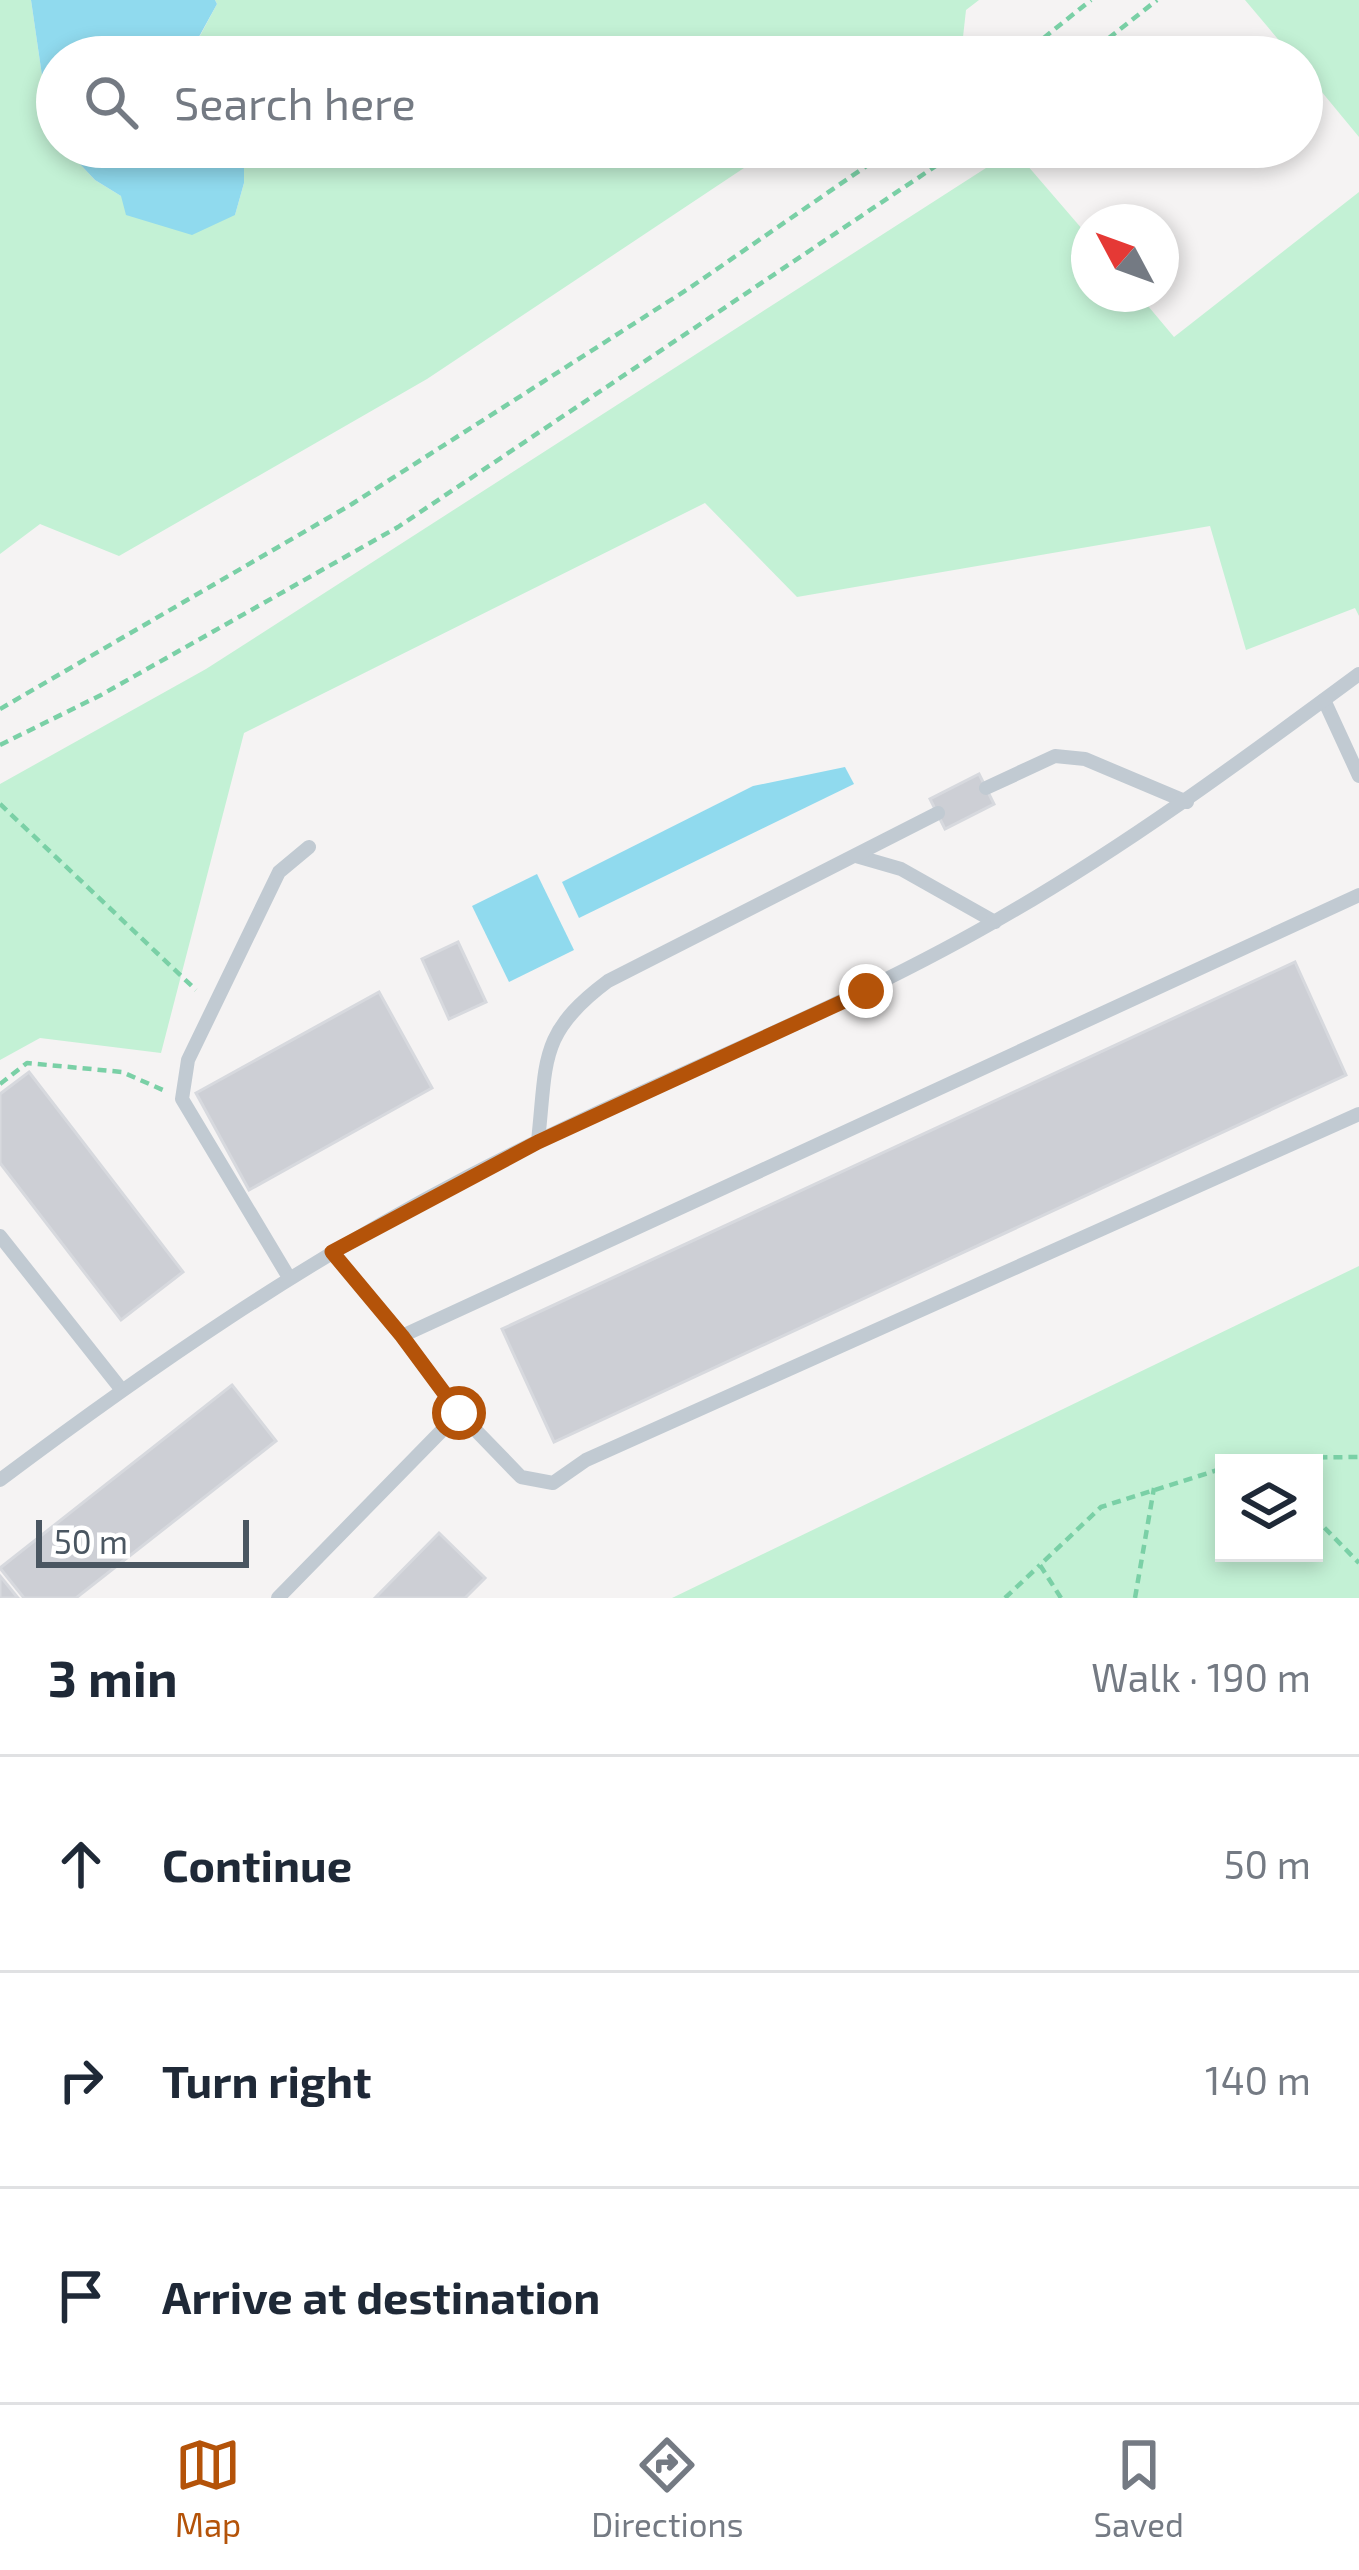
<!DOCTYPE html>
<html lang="en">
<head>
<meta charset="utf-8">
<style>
  body { margin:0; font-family:"Exo 2",sans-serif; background:#f2f2f3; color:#1f2937 }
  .controls { position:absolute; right:36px; bottom:36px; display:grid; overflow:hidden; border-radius:0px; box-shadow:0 6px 18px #0003 }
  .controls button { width:108px; height:108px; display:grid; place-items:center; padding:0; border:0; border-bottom:3px solid #e0e1e3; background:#fff; color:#1f2937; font:60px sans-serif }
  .compass { position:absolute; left:1071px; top:204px; width:108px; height:108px; border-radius:50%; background:#fff; box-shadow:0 6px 18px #0003; rotate:311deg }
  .scale { position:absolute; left:36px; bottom:30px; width:213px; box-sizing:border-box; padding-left:12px; border:6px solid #4a5661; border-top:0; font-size:33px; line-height:42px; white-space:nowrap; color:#4a5661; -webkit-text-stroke:9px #fff; paint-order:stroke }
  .stop { position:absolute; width:36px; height:36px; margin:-27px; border:9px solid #b45309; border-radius:50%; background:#fff }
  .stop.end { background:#b45309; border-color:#fff; box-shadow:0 3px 12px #0008 }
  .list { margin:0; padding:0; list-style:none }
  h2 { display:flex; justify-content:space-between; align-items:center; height:156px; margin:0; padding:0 48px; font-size:51px }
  h2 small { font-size:39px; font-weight:400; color:#747a83 }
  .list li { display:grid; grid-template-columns:78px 1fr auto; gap:36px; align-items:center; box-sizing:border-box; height:216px; padding:0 48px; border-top:3px solid #e0e1e3 }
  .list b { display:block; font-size:45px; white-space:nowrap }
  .list em { font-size:39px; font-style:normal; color:#747a83 }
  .icon { flex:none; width:66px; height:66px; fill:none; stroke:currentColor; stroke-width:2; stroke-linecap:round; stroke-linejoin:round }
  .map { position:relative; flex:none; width:1359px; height:1598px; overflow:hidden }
  .search { position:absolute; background:#fff; box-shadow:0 6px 18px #0003; left:36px; right:36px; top:36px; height:132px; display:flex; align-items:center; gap:30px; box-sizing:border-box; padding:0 42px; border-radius:66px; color:#747a83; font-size:45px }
  .sheet { height:804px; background:#fff }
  nav { display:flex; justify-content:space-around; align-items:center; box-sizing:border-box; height:168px; border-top:3px solid #e0e1e3; background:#fff; font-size:33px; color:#747a83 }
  nav a { display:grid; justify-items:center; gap:6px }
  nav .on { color:#b45309 }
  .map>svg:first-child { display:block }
  .green { fill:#c3f1d5; fill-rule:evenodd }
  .water { fill:#90daee }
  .building { fill:#cdcfd5; stroke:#d7d9de; stroke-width:3 }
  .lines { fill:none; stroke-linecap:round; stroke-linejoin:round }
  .path { stroke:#7ad0a6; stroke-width:4.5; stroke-dasharray:9 6; stroke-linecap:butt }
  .lane { stroke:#c1cad2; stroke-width:14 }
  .route { stroke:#b45309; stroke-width:15 }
</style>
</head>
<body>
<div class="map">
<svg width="1359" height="1598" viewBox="0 0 1359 1598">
  <rect width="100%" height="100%" fill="#f5f3f3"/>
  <!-- green -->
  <g class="green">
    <polygon points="0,0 31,0 46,103 57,129 57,147 64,147 95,180 121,196 235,215 244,183 244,152 233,147 786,147 756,160 427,379 119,556 40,524 0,554"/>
    <polygon points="215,0 979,0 966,10 963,37 935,57 193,57 195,45 217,4"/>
    <polygon points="1245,0 1359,0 1359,137 1302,68 1302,57 1293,57"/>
    <polygon points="1014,150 1089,237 1089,294 1138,294 1174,337 1359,192 1359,616 1355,608 1246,650 1210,526 797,597 705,503 244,733 161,1053 40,1038 0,1060 0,784 206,669"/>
    <path d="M 1359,1266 L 1359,1598 L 672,1598 ZM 1224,1463 L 1314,1463 L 1314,1553 L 1224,1553 Z"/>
  </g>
  <!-- water -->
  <g class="water">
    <polygon points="31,0 215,0 217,4 195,44 193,57 57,57 57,129 46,103"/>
    <polygon points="64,147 233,147 244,152 244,183 235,215 192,235 126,215 121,196 95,180"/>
    <polygon points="845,767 854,784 579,918 562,882 753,786"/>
    <polygon points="537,874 574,950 509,982 472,906"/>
  </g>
  <!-- building -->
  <g class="building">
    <polygon points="979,774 994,804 945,829 930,799"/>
    <polygon points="458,942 486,1002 449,1019 422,959"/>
    <polygon points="1295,962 1346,1075 554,1442 502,1329"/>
    <polygon points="379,992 432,1088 249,1190 196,1093"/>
    <polygon points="29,1072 183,1272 121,1320 0,1163 0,1094"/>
    <polygon points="232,1385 276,1441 76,1598 24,1598 0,1568"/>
    <polygon points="439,1533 485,1578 465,1598 375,1598"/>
    <polygon points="0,1576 18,1598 0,1598"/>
  </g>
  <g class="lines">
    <!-- path -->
    <g class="path">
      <polyline points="1020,57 1091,0"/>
      <polyline points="1085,57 1157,0"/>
      <polyline points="0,709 352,504 688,289 894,147"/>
      <polyline points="0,745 101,695 398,527 964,147"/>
      <polyline points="0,804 196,990"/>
      <polyline points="0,1084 27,1063 122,1072 163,1090"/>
      <polyline points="1244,1463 1266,1458 1359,1457"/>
      <polyline points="1314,1517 1359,1563"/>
      <polyline points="1005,1598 1040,1565"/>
      <polyline points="1061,1598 1040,1565 1101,1507 1224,1468"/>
      <polyline points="1135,1598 1154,1488"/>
    </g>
    <!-- lane -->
    <g class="lane">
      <polyline points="1324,700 1359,776"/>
      <polyline points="986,788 1055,756 1085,759 1187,802"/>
      <polyline points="856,856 901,869 995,922"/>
      <path d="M 538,1141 C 547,1061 538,1033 608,981 L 938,813"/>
      <polyline points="0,1236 121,1389"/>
      <polyline points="288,1276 182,1099 188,1060 279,872 309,847"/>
      <polyline points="402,1336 1359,895"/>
      <polyline points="459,1413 521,1477 553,1483 586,1460 1359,1114"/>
      <path d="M 0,1480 C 152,1366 302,1263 471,1175 C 642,1085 824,1019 992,923 C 1121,850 1240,762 1359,674"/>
      <polyline points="278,1598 459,1413 402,1336 332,1252"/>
    </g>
  </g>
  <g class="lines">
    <!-- route -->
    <polyline class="route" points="459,1413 402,1336 332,1252 538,1142 866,991"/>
  </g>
</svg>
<div class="controls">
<button><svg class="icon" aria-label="layers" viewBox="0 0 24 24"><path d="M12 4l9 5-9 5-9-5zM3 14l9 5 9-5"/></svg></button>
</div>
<svg class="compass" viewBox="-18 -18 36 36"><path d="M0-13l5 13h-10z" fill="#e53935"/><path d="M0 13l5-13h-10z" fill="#747a83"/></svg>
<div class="scale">50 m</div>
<div class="stop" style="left:459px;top:1413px"></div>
<div class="stop end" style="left:866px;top:991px"></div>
<div class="search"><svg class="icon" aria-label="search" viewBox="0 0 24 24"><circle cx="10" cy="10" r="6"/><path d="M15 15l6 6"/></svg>Search here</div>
</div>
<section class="sheet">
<h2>3 min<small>Walk · 190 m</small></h2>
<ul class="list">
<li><svg class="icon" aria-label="ahead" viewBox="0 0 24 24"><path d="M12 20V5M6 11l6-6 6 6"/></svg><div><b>Continue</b></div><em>50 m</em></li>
<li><svg class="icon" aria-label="right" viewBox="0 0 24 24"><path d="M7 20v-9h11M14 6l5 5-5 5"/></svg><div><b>Turn right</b></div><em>140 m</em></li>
<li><svg class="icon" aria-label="arrive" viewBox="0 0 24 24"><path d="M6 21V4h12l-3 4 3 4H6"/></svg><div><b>Arrive at destination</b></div></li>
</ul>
</section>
<nav>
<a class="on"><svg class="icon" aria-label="map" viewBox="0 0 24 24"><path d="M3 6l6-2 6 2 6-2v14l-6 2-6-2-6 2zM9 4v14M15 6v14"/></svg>Map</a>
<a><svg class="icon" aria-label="directions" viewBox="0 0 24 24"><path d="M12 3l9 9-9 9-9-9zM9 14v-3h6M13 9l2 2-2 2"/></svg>Directions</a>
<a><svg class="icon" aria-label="saved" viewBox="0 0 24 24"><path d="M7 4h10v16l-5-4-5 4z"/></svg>Saved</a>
</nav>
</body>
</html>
